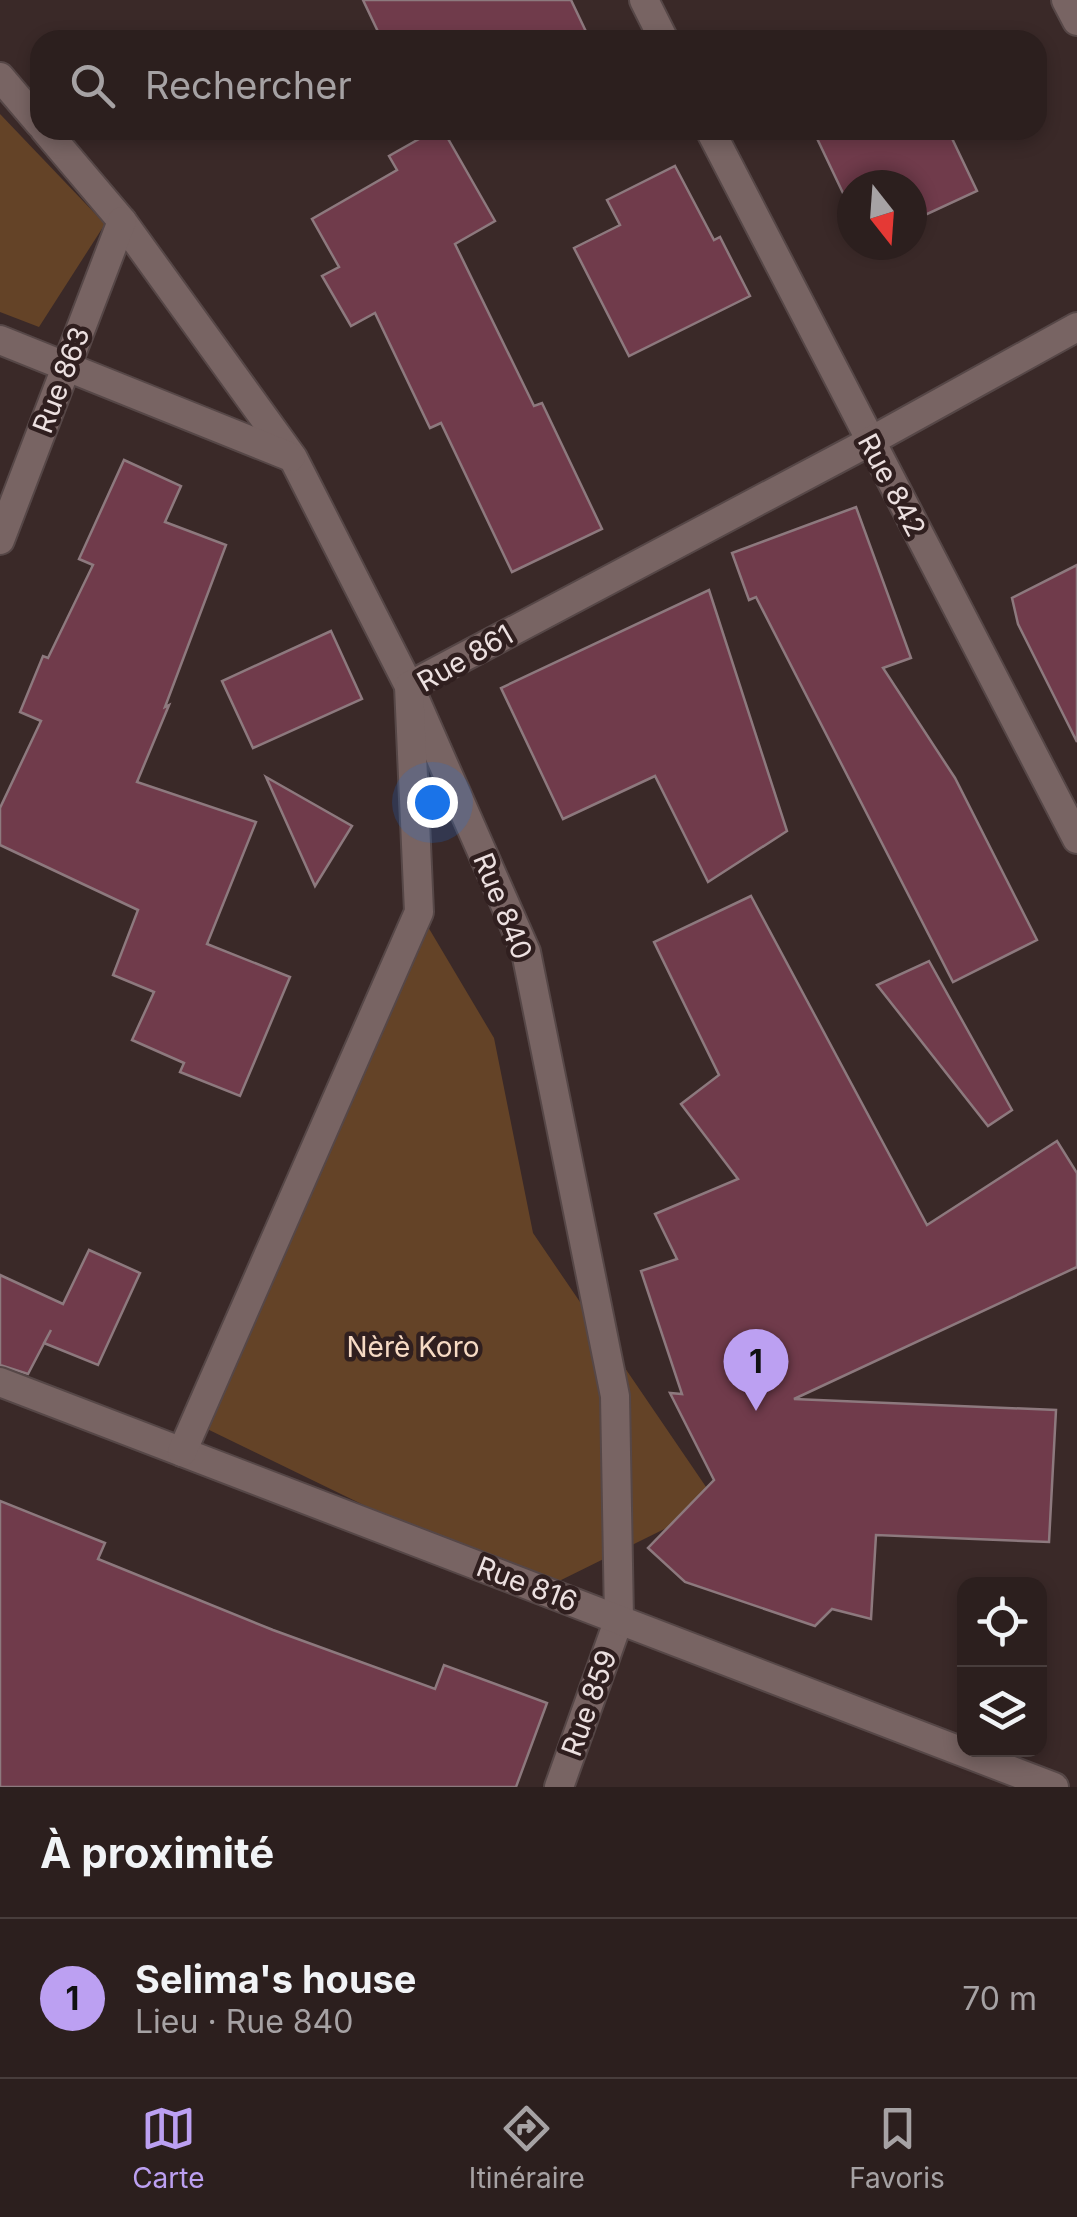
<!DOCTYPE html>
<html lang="fr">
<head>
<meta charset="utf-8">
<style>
  body { margin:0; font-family:Inter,sans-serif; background:#342727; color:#f1f3f6 }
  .controls { position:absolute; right:30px; bottom:30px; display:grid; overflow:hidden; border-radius:20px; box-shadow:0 5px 15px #0003 }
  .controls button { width:90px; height:90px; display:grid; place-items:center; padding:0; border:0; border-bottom:2px solid #483d3c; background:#2c1f1e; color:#f1f3f6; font:50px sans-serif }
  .compass { position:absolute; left:837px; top:170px; width:90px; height:90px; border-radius:50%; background:#2c1f1e; box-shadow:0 5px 15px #0003; rotate:163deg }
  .you { position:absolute; left:432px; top:802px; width:35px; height:35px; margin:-25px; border:8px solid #fff; border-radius:50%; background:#1a73e8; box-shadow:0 0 0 15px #1a73e833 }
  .badge { display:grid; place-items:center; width:65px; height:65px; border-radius:50%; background:#bca0f2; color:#111; font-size:32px; font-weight:700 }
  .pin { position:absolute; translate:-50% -82px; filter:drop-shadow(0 2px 5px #0008) }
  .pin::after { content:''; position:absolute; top:52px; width:35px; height:30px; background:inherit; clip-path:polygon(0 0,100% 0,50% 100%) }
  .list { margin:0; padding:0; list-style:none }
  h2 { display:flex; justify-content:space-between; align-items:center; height:130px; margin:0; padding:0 40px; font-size:42px }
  h2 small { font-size:32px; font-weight:400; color:#a6a2a4 }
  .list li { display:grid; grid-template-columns:65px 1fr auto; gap:30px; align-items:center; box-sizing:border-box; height:160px; padding:0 40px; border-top:2px solid #483d3c }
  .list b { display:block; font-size:38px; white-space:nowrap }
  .list p { margin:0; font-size:32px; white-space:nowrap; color:#a6a2a4 }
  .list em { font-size:32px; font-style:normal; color:#a6a2a4 }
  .icon { flex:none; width:55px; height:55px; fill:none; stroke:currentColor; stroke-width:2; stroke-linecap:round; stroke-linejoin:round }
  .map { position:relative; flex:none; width:1077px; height:1787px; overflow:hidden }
  .search { position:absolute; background:#2c1f1e; box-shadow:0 5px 15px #0003; left:30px; right:30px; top:30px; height:110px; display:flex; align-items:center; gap:25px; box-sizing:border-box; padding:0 35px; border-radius:30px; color:#a6a2a4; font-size:38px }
  .sheet { height:290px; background:#2c1f1e }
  nav { display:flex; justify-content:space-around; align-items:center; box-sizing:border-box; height:140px; border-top:2px solid #483d3c; background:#2c1f1e; font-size:28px; color:#a6a2a4 }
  nav a { display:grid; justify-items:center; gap:5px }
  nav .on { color:#bca0f2 }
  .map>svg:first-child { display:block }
  .green { fill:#644327 }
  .building { fill:#703b4b; stroke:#8d797e; stroke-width:2.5 }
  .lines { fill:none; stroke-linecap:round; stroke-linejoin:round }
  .minor-casing { stroke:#564747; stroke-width:32 }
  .minor { stroke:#786463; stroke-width:28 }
  .labels { text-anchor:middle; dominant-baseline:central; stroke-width:9; stroke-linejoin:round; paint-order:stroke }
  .street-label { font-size:28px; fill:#ece0e0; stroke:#301f1f }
  .park-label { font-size:28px; fill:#f6dac4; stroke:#301f1f }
</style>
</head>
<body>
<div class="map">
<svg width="1077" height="1787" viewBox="0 0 1077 1787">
  <rect width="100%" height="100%" fill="#3a2928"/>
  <!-- green -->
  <g class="green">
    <polygon points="0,114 105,224 39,327 0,312"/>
    <polygon points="418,910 494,1038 533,1233 717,1503 549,1586 452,1548 201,1426"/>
  </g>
  <!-- building -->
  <g class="building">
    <polygon points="363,0 571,0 590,40 382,40"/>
    <polygon points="435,130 443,130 495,221 455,244 534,406 542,403 602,529 512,572 441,423 430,428 375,313 351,326 322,276 339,267 312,219 397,170 389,156"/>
    <polygon points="813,130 948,130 977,191 912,221 912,185 852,185 852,212"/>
    <polygon points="675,166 714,240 720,237 750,296 629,356 574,248 620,225 607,200"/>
    <polygon points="124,460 181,486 165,522 226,545 165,707 169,705 137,782 256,822 207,944 290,977 240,1096 180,1072 184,1063 132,1040 154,992 113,975 138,910 0,845 0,808 41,721 20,712 43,656 48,658 93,565 79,559"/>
    <polygon points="856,507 911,658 883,668 955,778 1037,940 953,982 756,597 749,600 732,553"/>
    <polygon points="1077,565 1077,742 1018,624 1012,598"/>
    <polygon points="709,590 787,831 708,882 655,776 563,819 501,688"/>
    <polygon points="331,631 362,699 253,748 222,681"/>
    <polygon points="266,777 352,826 315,886"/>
    <polygon points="751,896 927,1225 1057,1141 1077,1173 1077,1267 794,1399 1056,1410 1049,1542 876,1535 871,1619 832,1609 815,1626 685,1582 648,1548 714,1480 670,1393 682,1394 641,1271 677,1259 655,1214 738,1179 681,1104 719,1075 654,942"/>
    <polygon points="929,961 1012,1110 988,1126 877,985"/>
    <polygon points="89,1250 140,1273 98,1365 44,1343 51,1330 28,1374 0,1365 0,1275 63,1304"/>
    <polygon points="0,1501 105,1543 98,1559 273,1630 435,1689 444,1665 547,1703 516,1787 0,1787"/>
  </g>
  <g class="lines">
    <!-- minor casing -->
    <g class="minor-casing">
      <g id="minor">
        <polyline points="644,0 664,40"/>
        <polyline points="1066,0 1077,21"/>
        <polyline points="0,77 40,124"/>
        <polyline points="45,130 122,221 293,458 409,686 526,952 615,1396 619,1619 559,1787"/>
        <polyline points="710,130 1077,839"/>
        <polyline points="0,340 291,457"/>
        <polyline points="0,540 122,221"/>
        <polyline points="0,1382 1054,1787"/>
        <polyline points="182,1452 419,912 409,686 869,442 1077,327"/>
      </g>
    </g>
    <!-- minor -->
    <use href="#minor" class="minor"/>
  </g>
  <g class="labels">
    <!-- street labels -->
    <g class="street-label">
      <text transform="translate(61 380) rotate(-69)">Rue 863</text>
      <text transform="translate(892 485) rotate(62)">Rue 842</text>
      <text transform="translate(465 658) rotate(-30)">Rue 861</text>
      <text transform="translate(503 906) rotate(68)">Rue 840</text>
      <text transform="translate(527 1584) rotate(21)">Rue 816</text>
      <text transform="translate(589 1703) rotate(-70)">Rue 859</text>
    </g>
    <!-- park labels -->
    <g class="park-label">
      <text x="413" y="1347">Nèrè Koro</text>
    </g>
  </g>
</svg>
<div class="controls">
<button><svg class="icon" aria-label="locate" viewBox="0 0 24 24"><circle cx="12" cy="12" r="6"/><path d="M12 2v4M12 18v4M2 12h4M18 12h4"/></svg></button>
<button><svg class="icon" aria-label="layers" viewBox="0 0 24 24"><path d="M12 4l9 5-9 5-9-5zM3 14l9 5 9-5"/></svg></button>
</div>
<svg class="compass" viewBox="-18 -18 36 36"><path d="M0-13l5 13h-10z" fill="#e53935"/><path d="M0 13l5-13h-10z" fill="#a6a2a4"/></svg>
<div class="you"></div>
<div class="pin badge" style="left:756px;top:1411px">1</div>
<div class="search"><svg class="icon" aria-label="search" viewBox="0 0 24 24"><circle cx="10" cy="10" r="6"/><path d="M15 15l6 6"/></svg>Rechercher</div>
</div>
<section class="sheet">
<h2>À proximité<small></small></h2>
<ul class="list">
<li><span class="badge">1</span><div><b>Selima's house</b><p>Lieu · Rue 840</p></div><em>70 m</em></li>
</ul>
</section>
<nav>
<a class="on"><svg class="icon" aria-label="map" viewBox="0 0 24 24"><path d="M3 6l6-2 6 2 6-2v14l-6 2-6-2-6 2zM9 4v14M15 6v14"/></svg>Carte</a>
<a><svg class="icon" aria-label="directions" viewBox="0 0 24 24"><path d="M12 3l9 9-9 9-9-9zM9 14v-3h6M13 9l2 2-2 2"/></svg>Itinéraire</a>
<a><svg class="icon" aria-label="saved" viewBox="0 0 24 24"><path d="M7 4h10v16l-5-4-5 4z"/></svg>Favoris</a>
</nav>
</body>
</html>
